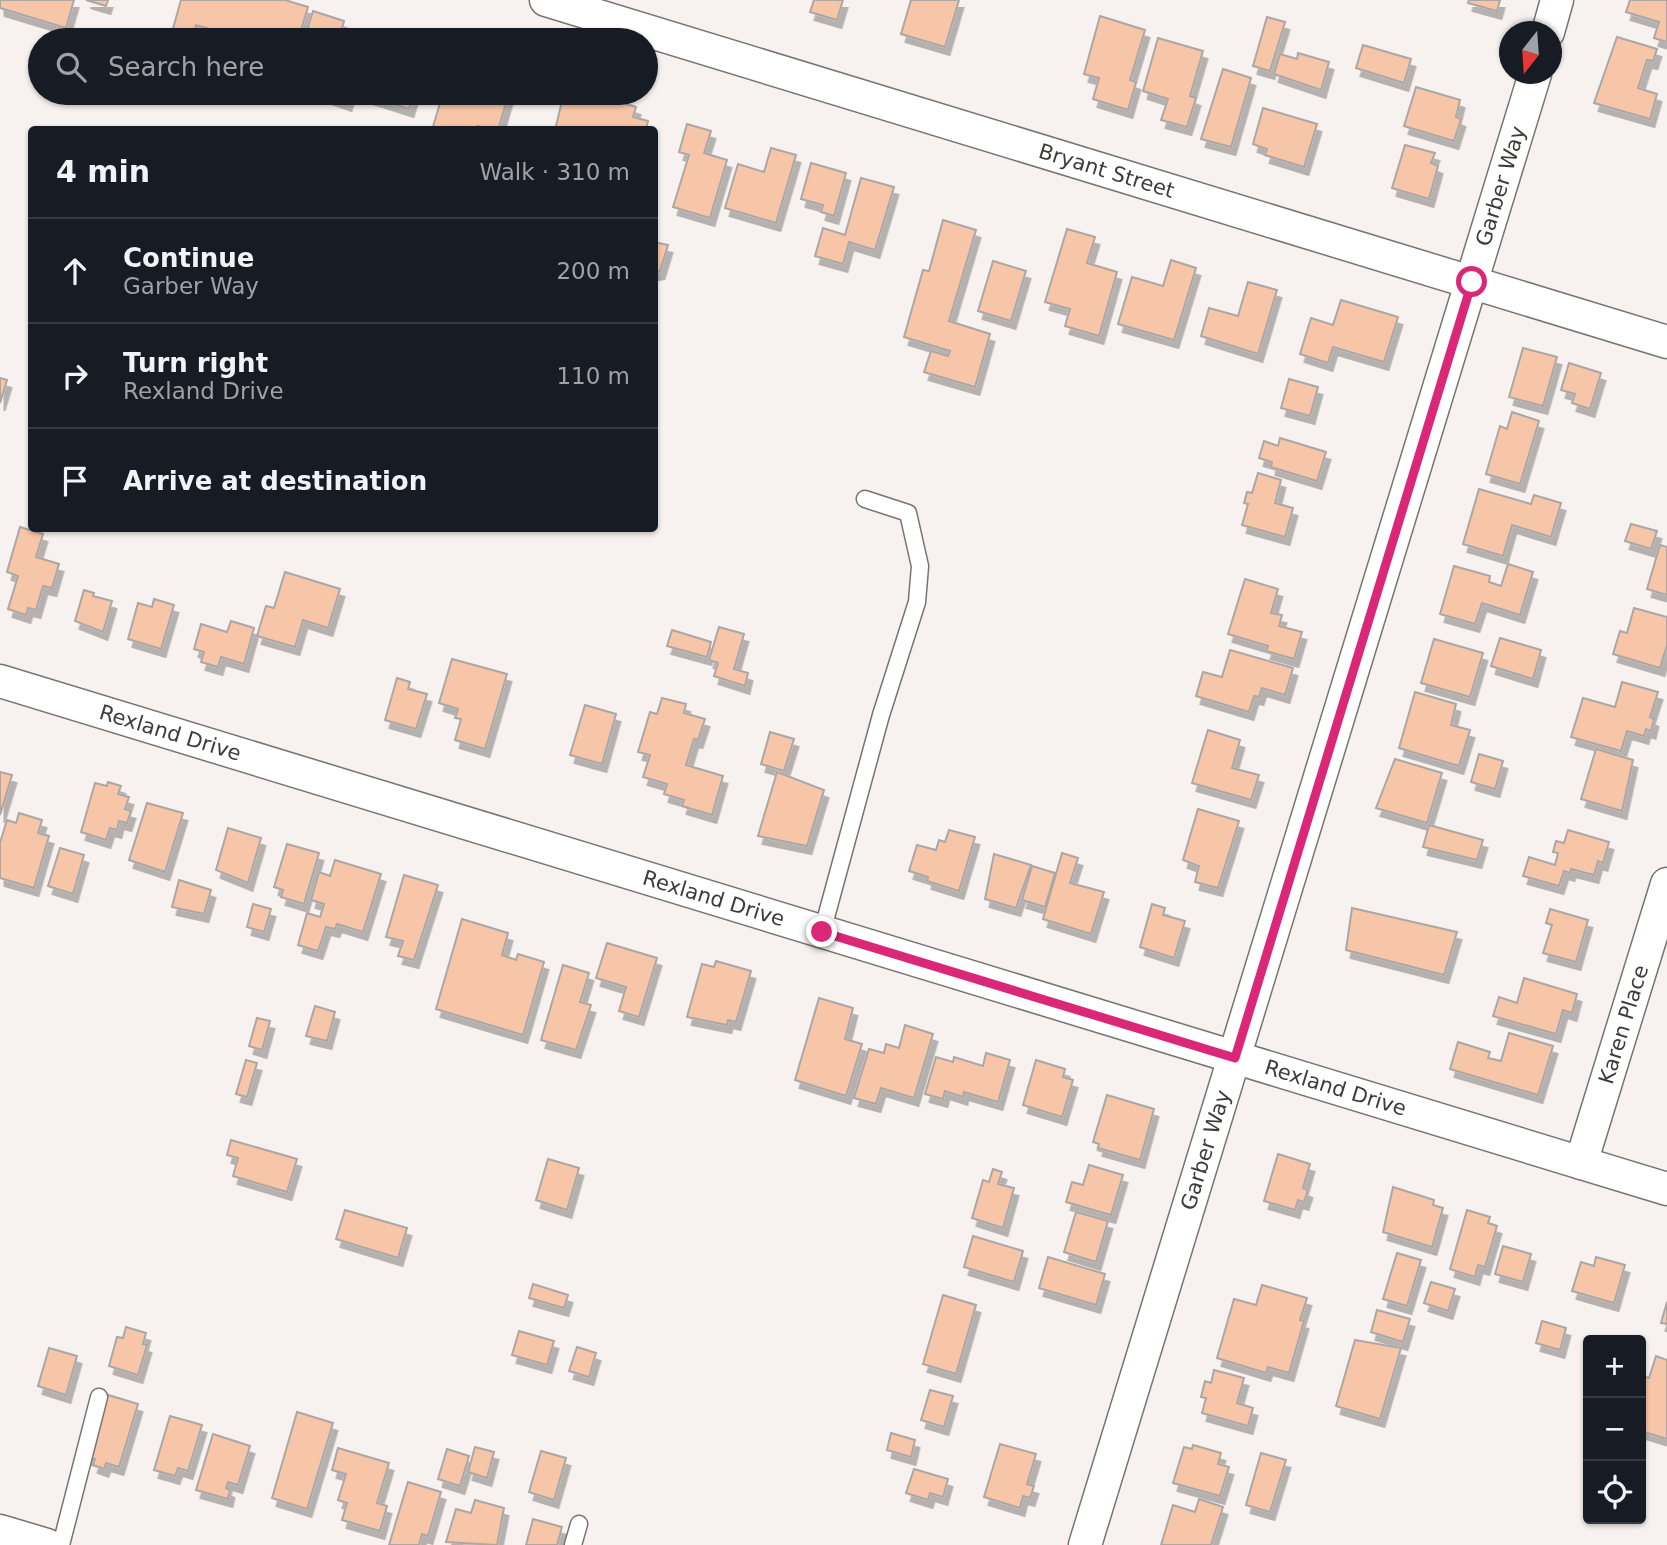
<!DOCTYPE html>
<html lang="en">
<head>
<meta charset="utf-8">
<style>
  body { margin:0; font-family:"DejaVu Sans",sans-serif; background:#20242c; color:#f1f3f6 }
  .controls { position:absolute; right:21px; bottom:21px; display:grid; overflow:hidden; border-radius:7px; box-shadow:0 2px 5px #0004 }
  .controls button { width:63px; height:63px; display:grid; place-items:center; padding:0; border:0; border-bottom:2px solid #363941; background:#171b24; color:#f1f3f6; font:35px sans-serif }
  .compass { position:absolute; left:1499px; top:21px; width:63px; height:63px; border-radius:50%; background:#171b24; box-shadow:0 2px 5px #0004; rotate:197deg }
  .stop { position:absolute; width:21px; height:21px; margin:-16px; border:5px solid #db2777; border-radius:50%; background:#fff }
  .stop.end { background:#db2777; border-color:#fff; box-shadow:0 2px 7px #0008 }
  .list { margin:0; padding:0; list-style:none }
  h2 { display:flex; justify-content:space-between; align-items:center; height:91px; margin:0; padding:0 28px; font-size:30px }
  h2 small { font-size:23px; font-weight:400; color:#9ea1a6 }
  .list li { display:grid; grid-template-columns:46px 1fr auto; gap:21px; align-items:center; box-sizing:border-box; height:105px; padding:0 28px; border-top:2px solid #363941 }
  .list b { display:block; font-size:26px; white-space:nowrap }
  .list p { margin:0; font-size:23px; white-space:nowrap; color:#9ea1a6 }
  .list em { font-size:23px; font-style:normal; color:#9ea1a6 }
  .icon { flex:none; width:38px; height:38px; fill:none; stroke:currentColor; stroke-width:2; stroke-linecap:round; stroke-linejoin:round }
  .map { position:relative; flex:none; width:1667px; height:1545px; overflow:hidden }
  .search { position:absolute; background:#171b24; box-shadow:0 2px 5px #0004; left:28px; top:28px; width:630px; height:77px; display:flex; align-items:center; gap:18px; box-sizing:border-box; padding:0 24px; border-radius:38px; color:#9ea1a6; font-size:26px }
  .panel { position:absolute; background:#171b24; box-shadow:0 2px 5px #0004; left:28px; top:126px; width:630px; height:406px; border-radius:7px }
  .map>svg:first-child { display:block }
  .building { fill:#f7c6a8; stroke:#aca7a5; stroke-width:2; filter:url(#shadow) }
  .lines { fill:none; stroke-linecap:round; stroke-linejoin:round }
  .lane-casing { stroke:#787471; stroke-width:19 }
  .street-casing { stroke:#787471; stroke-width:35 }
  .lane { stroke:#fff; stroke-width:16 }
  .street { stroke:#fff; stroke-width:32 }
  .route { stroke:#db2777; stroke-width:9 }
  .labels { text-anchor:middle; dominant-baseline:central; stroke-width:7; stroke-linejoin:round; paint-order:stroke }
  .street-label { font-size:21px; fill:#3e3c3b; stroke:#f7f2ef }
</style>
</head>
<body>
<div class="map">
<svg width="1667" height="1545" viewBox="0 0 1667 1545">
  <defs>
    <filter id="shadow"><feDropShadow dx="4.5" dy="8" stdDeviation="0" flood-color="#0004"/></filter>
  </defs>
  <rect width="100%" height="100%" fill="#f7f2ef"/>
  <!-- building -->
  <g class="building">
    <polygon points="0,0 74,0 66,28 0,8"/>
    <polygon points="86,0 108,0 106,6"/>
    <polygon points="181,0 285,0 308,7 298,40 248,40 196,25 193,38 172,32"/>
    <polygon points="814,0 843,0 837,20 810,12"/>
    <polygon points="911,0 959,0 945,47 901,34"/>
    <polygon points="1469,0 1500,0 1497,11 1468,3"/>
    <polygon points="1630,0 1667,0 1667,42 1654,38 1659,22 1626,12"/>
    <polygon points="313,11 344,21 339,40 304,40"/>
    <polygon points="1100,16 1145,30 1130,80 1136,82 1128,110 1093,99 1099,78 1084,74"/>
    <polygon points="1267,17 1285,22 1270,71 1253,66"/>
    <polygon points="1617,37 1657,49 1653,61 1647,60 1638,88 1657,94 1650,119 1594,103"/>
    <polygon points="1158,38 1203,51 1190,96 1196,98 1187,127 1161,120 1168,99 1143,91"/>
    <polygon points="1363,45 1411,59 1404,83 1356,68"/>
    <polygon points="1298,53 1329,62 1321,90 1274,74 1280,54 1297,59"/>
    <polygon points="1223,69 1251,78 1231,147 1201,139"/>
    <polygon points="1416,87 1460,100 1456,117 1461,119 1454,141 1404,126"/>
    <polygon points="318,93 350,93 347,103"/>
    <polygon points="359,93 414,93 409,109"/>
    <polygon points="443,93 509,93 498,130 477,126 476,130 432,130"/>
    <polygon points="564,93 608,93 624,98 623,103 636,107 633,117 648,121 646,130 555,130"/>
    <polygon points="1263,108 1317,124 1304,167 1265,155 1267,149 1253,144"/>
    <polygon points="687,124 711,131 704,153 727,160 710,218 673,207 689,155 679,152"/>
    <polygon points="1405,145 1435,153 1431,163 1438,166 1429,199 1392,188"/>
    <polygon points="771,148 796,155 776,223 725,208 738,164 764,172"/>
    <polygon points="811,163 846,173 834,216 821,212 823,205 801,199"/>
    <polygon points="861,178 894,187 875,250 849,242 843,264 815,256 823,228 845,235"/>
    <polygon points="943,220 976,230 949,321 990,334 975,387 924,372 931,351 948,356 950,351 904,337 923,270 929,271"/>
    <polygon points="1067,229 1095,237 1087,263 1117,272 1099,336 1065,326 1070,309 1045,302"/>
    <polygon points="654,242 668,245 660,271 654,272"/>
    <polygon points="1171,260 1196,268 1174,340 1118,324 1132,277 1163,286"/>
    <polygon points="993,261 1026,271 1011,321 978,311"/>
    <polygon points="1248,282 1277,290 1258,354 1201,336 1209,308 1238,316"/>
    <polygon points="1341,300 1398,317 1384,362 1333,347 1328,363 1300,354 1311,318 1333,325"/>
    <polygon points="1523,348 1557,357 1543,406 1509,397"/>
    <polygon points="1569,363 1601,373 1590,409 1572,403 1575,394 1561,390"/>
    <polygon points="0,378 7,380 0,403"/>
    <polygon points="1289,379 1318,387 1310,416 1281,408"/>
    <polygon points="1512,412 1539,421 1520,484 1486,474 1500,426 1507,429"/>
    <polygon points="1280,438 1326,452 1317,481 1271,467 1272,462 1259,458 1264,441 1278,446"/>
    <polygon points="1258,473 1281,480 1275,503 1293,508 1285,537 1242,525 1248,504 1244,503 1247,492 1252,493"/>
    <polygon points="1479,489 1531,504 1534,495 1561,503 1551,537 1512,525 1503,556 1463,544"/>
    <polygon points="1631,524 1657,531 1651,549 1625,541"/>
    <polygon points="20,527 43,534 36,557 59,564 52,588 43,586 36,610 28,608 26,615 8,609 18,576 7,572"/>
    <polygon points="1660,545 1667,547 1667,595 1647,589"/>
    <polygon points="1508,564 1533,572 1520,615 1482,603 1475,624 1440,614 1454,566 1490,576 1489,582 1501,586"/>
    <polygon points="285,572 340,589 328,628 303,620 295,647 257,636 266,606 274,608"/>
    <polygon points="1245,579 1278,589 1271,613 1282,615 1279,626 1302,632 1294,659 1266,651 1268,646 1228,634"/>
    <polygon points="84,590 94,593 93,596 112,601 103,632 75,621"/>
    <polygon points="154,599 174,605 161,649 128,639 138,603 152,607"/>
    <polygon points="1634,608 1667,617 1667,645 1660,668 1613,654 1620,631 1627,633"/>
    <polygon points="231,621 254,628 244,664 221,657 218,667 201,662 204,652 194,649 201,624 227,632"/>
    <polygon points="719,627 744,634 734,669 748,673 745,686 714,676 718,663 709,660"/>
    <polygon points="672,630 711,642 707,657 667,646"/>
    <polygon points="1500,638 1541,650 1533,679 1491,666"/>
    <polygon points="1434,639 1483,653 1470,697 1421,683"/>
    <polygon points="1230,650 1293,668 1285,695 1262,688 1259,697 1254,696 1249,712 1196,696 1203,672 1222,677"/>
    <polygon points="452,659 507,674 485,749 455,740 461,719 455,718 458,709 439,703"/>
    <polygon points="397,678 410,682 408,689 427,694 416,729 385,720"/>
    <polygon points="1622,682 1658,692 1650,717 1654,719 1651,731 1646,729 1644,736 1627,731 1621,751 1571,737 1583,698 1615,707"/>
    <polygon points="1415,692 1456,704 1451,725 1470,730 1459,766 1399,748"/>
    <polygon points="662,698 686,704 684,713 705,719 698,740 694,739 686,765 723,776 712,815 682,806 684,800 664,794 667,784 643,777 650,755 638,752 650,712 657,714"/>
    <polygon points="585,705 616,714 602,764 570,755"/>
    <polygon points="1208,730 1240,740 1232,768 1259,775 1251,800 1192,783"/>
    <polygon points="770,732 794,739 784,771 761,764"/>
    <polygon points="1596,749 1633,760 1622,811 1581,799"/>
    <polygon points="1479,754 1503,761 1495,789 1471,782"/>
    <polygon points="1395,759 1442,773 1427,823 1376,808"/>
    <polygon points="0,772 12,775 0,815"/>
    <polygon points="777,772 824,790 807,846 758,836"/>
    <polygon points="108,782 121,786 118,794 129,797 125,809 131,811 127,823 119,821 117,830 110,828 106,840 81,832 95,783 107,786"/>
    <polygon points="147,803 183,813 165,872 129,860"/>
    <polygon points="1198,809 1239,821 1218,888 1195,882 1199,866 1183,860"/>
    <polygon points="19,813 42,820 38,833 49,836 34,888 0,878 0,843 7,820 16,823"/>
    <polygon points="1429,825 1483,840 1477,860 1423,847"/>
    <polygon points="228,828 261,838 248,883 216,870"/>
    <polygon points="949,830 975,837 959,891 927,881 928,877 909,871 917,845 936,850 939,840 945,842"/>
    <polygon points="1568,830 1609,842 1603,863 1598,861 1594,875 1571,869 1570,873 1564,871 1559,886 1523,876 1529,857 1555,865 1558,853 1553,852 1556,841 1564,843"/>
    <polygon points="287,844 319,853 304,904 281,897 283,890 274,887"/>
    <polygon points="60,848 84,855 73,894 48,886"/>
    <polygon points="1062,853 1078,858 1070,883 1104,892 1091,934 1043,919"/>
    <polygon points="994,854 1031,865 1016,908 985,899"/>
    <polygon points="335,860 381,874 363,932 337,924 335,929 326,927 318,951 298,945 307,913 320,917 324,904 311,900 319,872 330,876"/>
    <polygon points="1032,866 1055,873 1045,907 1022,900"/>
    <polygon points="404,875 438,885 414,960 398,956 403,941 386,937"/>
    <polygon points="179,880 211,890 204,914 172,907"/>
    <polygon points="253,904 271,909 264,932 247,927"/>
    <polygon points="1152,904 1165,908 1163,915 1185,921 1174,958 1140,947"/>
    <polygon points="1352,908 1457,932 1444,975 1346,950"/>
    <polygon points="1550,909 1588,920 1576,962 1543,953 1552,925 1546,923"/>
    <polygon points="462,919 508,933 502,955 516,960 518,954 544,962 523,1035 436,1009"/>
    <polygon points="607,943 657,958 639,1017 619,1011 626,987 596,978"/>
    <polygon points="716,961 751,971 736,1022 728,1020 727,1025 687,1017 702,964 714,967"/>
    <polygon points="563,965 589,973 580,1002 591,1005 576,1050 541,1040"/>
    <polygon points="1524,978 1577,994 1572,1013 1563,1010 1556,1034 1493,1016 1499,997 1517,1003"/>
    <polygon points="819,998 853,1008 845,1039 862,1044 846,1096 795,1080"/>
    <polygon points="315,1006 335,1012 327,1041 306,1036"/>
    <polygon points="257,1018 270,1021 262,1050 249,1046"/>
    <polygon points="905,1025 933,1034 914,1098 881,1088 876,1104 854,1098 869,1049 884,1053 886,1044 899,1048"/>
    <polygon points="1509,1033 1553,1046 1538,1095 1450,1069 1458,1042 1490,1052 1488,1058 1501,1061"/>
    <polygon points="986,1053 1010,1060 998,1102 964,1092 963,1097 945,1091 943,1099 925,1094 936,1057 953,1062 954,1057 983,1066"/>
    <polygon points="246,1060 257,1063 247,1097 236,1094"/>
    <polygon points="1036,1060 1065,1069 1063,1077 1073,1080 1062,1117 1023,1105"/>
    <polygon points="1107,1095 1154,1109 1140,1160 1098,1148 1099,1144 1093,1142"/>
    <polygon points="231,1140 297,1159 287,1192 233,1176 238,1158 227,1155"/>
    <polygon points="1278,1154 1310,1164 1303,1188 1308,1190 1304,1202 1298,1200 1295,1210 1264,1201"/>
    <polygon points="548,1159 579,1168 567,1210 536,1200"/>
    <polygon points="1089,1165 1123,1175 1111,1215 1066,1202 1072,1182 1083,1185"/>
    <polygon points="993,1169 1002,1172 998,1184 1014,1188 1003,1228 972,1218 983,1180 989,1182"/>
    <polygon points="1393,1187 1434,1200 1433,1205 1443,1208 1432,1247 1383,1232"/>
    <polygon points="345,1210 407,1228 398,1258 336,1239"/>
    <polygon points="1467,1210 1490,1217 1488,1223 1497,1226 1485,1267 1478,1265 1475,1277 1450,1269"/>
    <polygon points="1076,1212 1108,1221 1096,1262 1064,1252"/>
    <polygon points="973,1236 1023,1251 1014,1282 964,1267"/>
    <polygon points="1503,1246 1531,1254 1523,1282 1495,1274"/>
    <polygon points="1397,1253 1421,1260 1407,1306 1383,1299"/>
    <polygon points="1048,1257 1105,1274 1096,1305 1039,1288"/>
    <polygon points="1596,1257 1625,1265 1614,1303 1572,1291 1581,1262 1594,1266"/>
    <polygon points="1431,1282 1455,1289 1448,1311 1424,1303"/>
    <polygon points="533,1284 568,1295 564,1308 529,1298"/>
    <polygon points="1262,1285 1307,1298 1300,1320 1304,1321 1289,1373 1268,1367 1266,1373 1217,1358 1234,1299 1256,1305"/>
    <polygon points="943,1295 976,1305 956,1374 923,1364"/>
    <polygon points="1667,1302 1667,1324 1661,1323"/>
    <polygon points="1377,1310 1410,1319 1403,1342 1371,1332"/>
    <polygon points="1542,1321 1566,1328 1560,1350 1536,1343"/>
    <polygon points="126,1327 146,1333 143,1344 147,1345 138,1375 109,1366 117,1337 123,1338"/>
    <polygon points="519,1331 554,1341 547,1365 512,1355"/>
    <polygon points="1355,1340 1401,1348 1380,1419 1336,1406"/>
    <polygon points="577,1347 596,1353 589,1377 569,1371"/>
    <polygon points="49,1348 77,1356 66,1395 38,1386"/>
    <polygon points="1656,1356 1667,1360 1667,1439 1641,1431 1644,1390 1641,1389 1641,1379 1642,1376 1649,1378"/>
    <polygon points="1214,1370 1244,1378 1237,1403 1253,1408 1248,1426 1202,1413 1206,1398 1201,1397 1205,1381 1211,1383"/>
    <polygon points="930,1390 953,1396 944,1427 921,1420"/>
    <polygon points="105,1394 138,1404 119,1467 106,1463 104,1469 93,1465 95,1459 86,1457"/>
    <polygon points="297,1412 333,1423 307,1509 272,1498"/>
    <polygon points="170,1416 202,1425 188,1471 178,1468 175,1476 154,1470"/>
    <polygon points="891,1433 915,1440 911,1457 887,1450"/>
    <polygon points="213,1434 250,1446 238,1485 228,1482 226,1488 230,1490 228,1499 196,1490"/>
    <polygon points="1000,1444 1036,1454 1027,1484 1034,1486 1030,1498 1023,1496 1020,1508 984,1497"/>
    <polygon points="1193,1445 1221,1453 1218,1464 1229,1467 1220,1496 1173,1483 1184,1447 1192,1449"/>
    <polygon points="475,1447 494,1452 487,1478 468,1472"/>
    <polygon points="338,1448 389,1463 377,1503 387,1506 380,1531 342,1520 347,1503 338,1500 346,1474 332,1470"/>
    <polygon points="447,1449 469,1456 460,1486 438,1479"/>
    <polygon points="541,1451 566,1458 554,1500 529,1492"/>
    <polygon points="1261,1453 1286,1460 1270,1512 1246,1505"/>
    <polygon points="914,1469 948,1479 943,1497 930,1493 928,1500 906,1493"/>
    <polygon points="408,1482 441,1492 428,1536 422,1534 419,1545 389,1545"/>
    <polygon points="1199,1499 1223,1507 1211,1545 1161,1545 1173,1505 1195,1512"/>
    <polygon points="475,1500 504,1508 497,1545 446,1542 456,1509 471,1513"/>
    <polygon points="533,1519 562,1527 557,1545 526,1545"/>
  </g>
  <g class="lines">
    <!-- lane casing -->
    <g class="lane-casing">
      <g id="lane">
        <polyline points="822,932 881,715 917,602 920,566 908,513 865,499"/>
        <polyline points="61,1545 99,1397"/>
        <polyline points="573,1545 579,1524"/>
      </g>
    </g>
    <!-- street casing -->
    <g class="street-casing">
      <g id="street">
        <path id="s1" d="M 546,0 L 1667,342"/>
        <polyline points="1548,32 1557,0"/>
        <path id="s2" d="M 0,681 L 1667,1189"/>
        <path id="s3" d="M 1581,1163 L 1667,884"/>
        <polyline points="0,1531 47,1545"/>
        <path id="s4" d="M 1085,1545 L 1535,74"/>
      </g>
    </g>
    <!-- lane -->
    <use href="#lane" class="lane"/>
    <!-- street -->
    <use href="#street" class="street"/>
  </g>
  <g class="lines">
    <!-- route -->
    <polyline class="route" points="822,932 1235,1058 1472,282"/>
  </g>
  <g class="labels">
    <!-- street labels -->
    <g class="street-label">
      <text stroke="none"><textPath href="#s1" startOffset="586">Bryant Street</textPath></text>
      <text stroke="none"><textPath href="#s4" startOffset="1421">Garber Way</textPath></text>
      <text stroke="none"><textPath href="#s2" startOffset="178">Rexland Drive</textPath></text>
      <text stroke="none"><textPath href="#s2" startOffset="746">Rexland Drive</textPath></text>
      <text stroke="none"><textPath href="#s3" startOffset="145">Karen Place</textPath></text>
      <text stroke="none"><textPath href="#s2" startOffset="1396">Rexland Drive</textPath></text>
      <text stroke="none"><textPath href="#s4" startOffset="413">Garber Way</textPath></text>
    </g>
  </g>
</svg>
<div class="controls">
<button>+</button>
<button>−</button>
<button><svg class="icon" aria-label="locate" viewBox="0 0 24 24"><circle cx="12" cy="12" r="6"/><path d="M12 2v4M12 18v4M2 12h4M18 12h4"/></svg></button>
</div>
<svg class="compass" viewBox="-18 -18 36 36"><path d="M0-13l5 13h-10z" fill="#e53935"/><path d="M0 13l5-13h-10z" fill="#9ea1a6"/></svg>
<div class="stop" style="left:1472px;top:282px"></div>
<div class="stop end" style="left:822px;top:932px"></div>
<div class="search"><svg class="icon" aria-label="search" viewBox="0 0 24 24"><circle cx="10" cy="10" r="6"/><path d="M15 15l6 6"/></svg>Search here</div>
<section class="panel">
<h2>4 min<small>Walk · 310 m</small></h2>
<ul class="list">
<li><svg class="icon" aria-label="ahead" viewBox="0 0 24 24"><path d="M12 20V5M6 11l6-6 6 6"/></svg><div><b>Continue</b><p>Garber Way</p></div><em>200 m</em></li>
<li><svg class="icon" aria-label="right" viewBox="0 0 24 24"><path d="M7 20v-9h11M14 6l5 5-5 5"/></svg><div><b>Turn right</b><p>Rexland Drive</p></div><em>110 m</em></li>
<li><svg class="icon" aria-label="arrive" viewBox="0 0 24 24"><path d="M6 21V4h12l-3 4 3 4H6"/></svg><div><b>Arrive at destination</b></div></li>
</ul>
</section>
</div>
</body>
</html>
